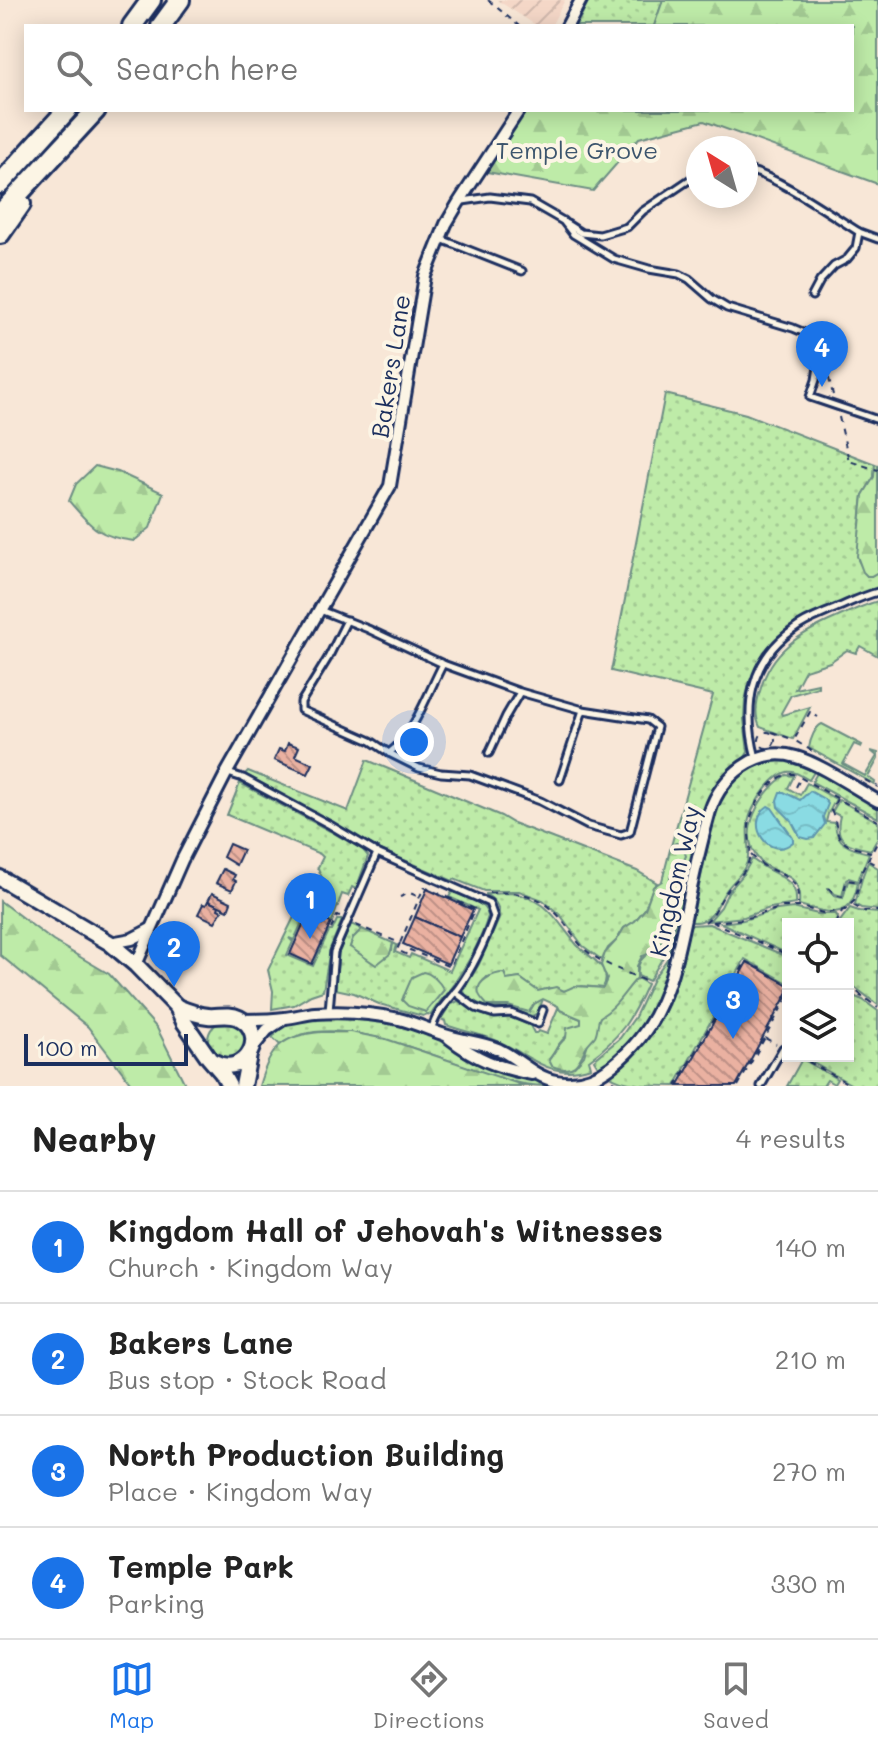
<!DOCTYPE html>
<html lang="en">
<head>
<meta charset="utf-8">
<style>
  body { margin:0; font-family:Mali,sans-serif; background:#f6f6f6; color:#222 }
  .controls { position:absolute; right:24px; bottom:24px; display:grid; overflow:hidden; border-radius:0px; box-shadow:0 4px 20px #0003 }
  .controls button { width:72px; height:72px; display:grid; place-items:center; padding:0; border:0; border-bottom:2px solid #e0e0e0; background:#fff; color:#222; font:40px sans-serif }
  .compass { position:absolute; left:686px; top:136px; width:72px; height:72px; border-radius:50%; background:#fff; box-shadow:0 4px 20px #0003; rotate:323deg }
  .scale { position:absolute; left:24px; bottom:20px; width:164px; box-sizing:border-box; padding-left:8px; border:4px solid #1b2f5e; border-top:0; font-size:22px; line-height:28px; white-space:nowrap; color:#1b2f5e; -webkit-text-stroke:6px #fcf5e5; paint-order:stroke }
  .you { position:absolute; left:414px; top:742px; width:28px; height:28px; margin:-20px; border:6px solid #fff; border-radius:50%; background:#1a73e8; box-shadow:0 0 0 12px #1a73e833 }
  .badge { display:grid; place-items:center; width:52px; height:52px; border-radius:50%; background:#1a73e8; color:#fff; font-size:26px; font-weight:700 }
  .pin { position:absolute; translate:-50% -66px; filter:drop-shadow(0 2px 4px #0008) }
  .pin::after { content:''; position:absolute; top:42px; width:28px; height:24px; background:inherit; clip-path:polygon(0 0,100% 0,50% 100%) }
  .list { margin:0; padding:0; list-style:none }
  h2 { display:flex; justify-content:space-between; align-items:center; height:104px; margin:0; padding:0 32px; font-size:34px }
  h2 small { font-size:26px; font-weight:400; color:#767676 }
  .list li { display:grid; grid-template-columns:52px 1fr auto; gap:24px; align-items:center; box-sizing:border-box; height:112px; padding:0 32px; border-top:2px solid #e0e0e0 }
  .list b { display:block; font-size:30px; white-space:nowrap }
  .list p { margin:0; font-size:26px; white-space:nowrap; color:#767676 }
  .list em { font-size:26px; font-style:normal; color:#767676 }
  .icon { flex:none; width:44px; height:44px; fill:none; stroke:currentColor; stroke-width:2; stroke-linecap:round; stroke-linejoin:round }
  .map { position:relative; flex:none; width:878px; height:1086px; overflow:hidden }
  .search { position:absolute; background:#fff; box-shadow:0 4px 20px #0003; left:24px; right:24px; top:24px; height:88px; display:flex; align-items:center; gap:20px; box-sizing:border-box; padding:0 28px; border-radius:0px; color:#767676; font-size:30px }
  .sheet { height:552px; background:#fff }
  nav { display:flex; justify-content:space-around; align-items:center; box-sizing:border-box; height:112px; border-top:2px solid #e0e0e0; background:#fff; font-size:22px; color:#767676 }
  nav a { display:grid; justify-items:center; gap:4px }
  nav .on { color:#1a73e8 }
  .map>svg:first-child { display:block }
  .industrial { fill:url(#industrial-furrows) }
  .grass { fill:url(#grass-dots); stroke:#6c8d83; stroke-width:2 }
  .forest { fill:url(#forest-firs); stroke:#6c8d83; stroke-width:2 }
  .water { fill:url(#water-waves); stroke:#5e96ae; stroke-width:2 }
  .building { fill:url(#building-back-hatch); stroke:#1b2f5e; stroke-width:2 }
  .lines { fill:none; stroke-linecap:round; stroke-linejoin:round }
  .lane-casing { stroke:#1b2f5e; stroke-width:11 }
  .street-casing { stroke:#1b2f5e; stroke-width:16 }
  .secondary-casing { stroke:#1b2f5e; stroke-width:20 }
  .highway-casing { stroke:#1b2f5e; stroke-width:24 }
  .path { stroke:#1b2f5e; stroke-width:2; stroke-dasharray:6 6; stroke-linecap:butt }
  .lane { stroke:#fcf5e5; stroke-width:5 }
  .street { stroke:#fcf5e5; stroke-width:10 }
  .secondary { stroke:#fcf5e5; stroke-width:14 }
  .highway { stroke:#fcf5e5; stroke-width:18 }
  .labels { text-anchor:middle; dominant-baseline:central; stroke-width:8; stroke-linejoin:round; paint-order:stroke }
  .park-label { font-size:24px; fill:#3c556d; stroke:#fcf5e5 }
  .street-label { font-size:24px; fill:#1b2f5e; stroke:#fcf5e5 }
</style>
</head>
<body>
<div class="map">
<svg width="878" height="1086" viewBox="0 0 878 1086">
  <defs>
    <pattern id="industrial-furrows" width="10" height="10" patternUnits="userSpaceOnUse" patternTransform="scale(2)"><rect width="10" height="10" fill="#f4d7c7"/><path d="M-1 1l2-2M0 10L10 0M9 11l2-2" fill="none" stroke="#d1b9ad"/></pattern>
    <pattern id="grass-dots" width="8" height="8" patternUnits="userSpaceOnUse" patternTransform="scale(2)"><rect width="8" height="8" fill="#beeba8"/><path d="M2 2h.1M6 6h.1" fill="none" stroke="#a3ca93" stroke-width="1.8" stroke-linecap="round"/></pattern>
    <pattern id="forest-firs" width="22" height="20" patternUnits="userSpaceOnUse" patternTransform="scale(2)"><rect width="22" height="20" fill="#beeba8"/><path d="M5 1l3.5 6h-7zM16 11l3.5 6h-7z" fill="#a3ca93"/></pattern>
    <pattern id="water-waves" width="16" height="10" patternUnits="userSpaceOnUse" patternTransform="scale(2)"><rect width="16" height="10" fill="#8adbe3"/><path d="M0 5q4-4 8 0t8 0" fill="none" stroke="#76bcc5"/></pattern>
    <pattern id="building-back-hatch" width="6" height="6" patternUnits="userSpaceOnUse" patternTransform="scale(2)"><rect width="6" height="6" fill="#eab1a1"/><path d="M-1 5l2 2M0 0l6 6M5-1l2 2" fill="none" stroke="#bd9086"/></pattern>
  </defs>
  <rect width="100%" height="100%" fill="#f8e7d7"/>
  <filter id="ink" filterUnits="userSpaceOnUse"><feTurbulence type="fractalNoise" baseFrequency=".0125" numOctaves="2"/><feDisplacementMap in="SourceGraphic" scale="16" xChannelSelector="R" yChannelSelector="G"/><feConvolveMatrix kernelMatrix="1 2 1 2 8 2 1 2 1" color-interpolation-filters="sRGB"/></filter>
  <g filter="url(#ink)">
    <!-- industrial -->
    <polygon class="industrial" points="497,0 565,0 551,26 537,26"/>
    <!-- grass -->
    <g class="grass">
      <polygon points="589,0 663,0 654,26 576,26"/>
      <path d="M 665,394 L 746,414 L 875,464 L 874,477 L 863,495 L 861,513 L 858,560 L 867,576 L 871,576 L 878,572 L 878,588 L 798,621 L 775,640 L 759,661 L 750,681 L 745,700 L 744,719 L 748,752 L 744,759 L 732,768 L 718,782 L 708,798 L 700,825 L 679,919 L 673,918 L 666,952 L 649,981 L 638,976 C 635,952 656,956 663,936 C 666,927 661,921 661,912 C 660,901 668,879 675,871 L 674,866 L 682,844 L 676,843 L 671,846 L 713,695 L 611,671 Z"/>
      <path d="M 878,601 L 878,656 L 860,646 L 856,653 L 847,650 L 830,662 L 805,670 L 795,689 L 818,684 L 818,687 L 791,695 L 781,713 L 782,715 L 810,707 L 793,739 L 760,727 C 754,715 756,703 760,691 C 771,649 801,633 838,617 C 851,611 864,605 878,601 Z"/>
      <path d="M 822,724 L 862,745 L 861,747 L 854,744 L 843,764 L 865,776 L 877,756 L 871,751 L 878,753 L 878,759 L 868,777 L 875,782 L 874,784 L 809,748 C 810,740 815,727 822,724 Z"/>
      <polygon points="367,760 501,816 513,823 637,871 657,883 653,887 645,909 635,921 624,928 617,940 608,948 602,960 583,946 561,916 543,900 519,891 484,891 454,879 453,881 381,850 245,774 248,771 348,811"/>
      <path d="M 785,761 L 793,762 L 814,772 L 809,780 C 805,778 798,773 793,772 C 776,768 752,805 749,819 C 745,833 751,848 747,862 C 743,875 732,881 725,892 C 719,901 717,911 708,918 C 702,922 698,922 691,922 L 716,809 C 729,777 750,763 785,761 Z"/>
      <polygon points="817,773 878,808 878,818 812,782"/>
      <path d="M 786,775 L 794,776 L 788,788 L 800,795 L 807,783 L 836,799 L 828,814 L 826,822 L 835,823 C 836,845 851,849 869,853 L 858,881 L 849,878 L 846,880 L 842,896 L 835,894 L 829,888 L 828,888 L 834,896 L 843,898 L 848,881 L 858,882 C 852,922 828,913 799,905 C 802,869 778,878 761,862 C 734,835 761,791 786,775 Z"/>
      <polygon points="240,783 330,831 363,850 368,856 356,889 352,887 348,896 342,894 332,922 324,919 321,923 305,916 294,940 289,938 293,942 287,955 313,966 329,931 332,931 337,920 342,920 330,949 323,991 311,995 294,1005 272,1009 273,991 268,970 296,913 300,917 305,916 324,883 318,868 317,869 323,857 320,854 227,815"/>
      <path d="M 839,800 L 878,822 L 878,838 L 871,850 C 850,846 833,842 840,816 L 832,812 Z"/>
      <path d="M 752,859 C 757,863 763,867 769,870 C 785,878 798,884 796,904 L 770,908 L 744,917 L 709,921 L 721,907 L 728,892 L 743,875 Z"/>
      <polygon points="868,862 878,868 878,910 861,908 855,904 863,875"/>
      <path d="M 452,892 C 465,897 485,901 488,916 C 482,938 470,960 457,979 C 449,992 438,1002 431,1015 L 427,1014 L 423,1016 L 379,1004 L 354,993 L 335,989 L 339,952 L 351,924 L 362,929 L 353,938 L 350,947 L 392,950 L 393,943 L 397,945 L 395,952 L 409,958 L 411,954 L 450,971 L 478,910 L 449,897 Z"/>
      <path d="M 510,893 C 548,898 555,919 577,945 C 589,958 614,967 603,988 L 582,986 L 564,991 L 551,988 L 538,991 L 520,978 L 507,980 L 504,973 L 487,977 L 481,984 L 483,998 L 493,1007 L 508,1006 L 531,1009 L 534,1004 L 543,999 L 538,1013 L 532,1016 L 512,1009 L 489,1008 L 475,1002 L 466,996 L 464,991 L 465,988 L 479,964 L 499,919 C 500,908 496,900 486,895 L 486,894 Z"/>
      <polygon points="793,908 818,914 836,914 838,917 834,924 788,924 788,954 721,923 743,920 777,910"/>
      <polygon points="850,908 859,911 878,913 878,1005 848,982 848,924 838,924"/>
      <path d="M 675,921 L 679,922 C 665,987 655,1027 599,1068 L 594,1060 L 620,1038 L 635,1017 L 653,979 L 667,959 Z"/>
      <path d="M 709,924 L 788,957 L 788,983 L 745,959 L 675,1086 C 655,1086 623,1086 609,1075 C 666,1035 677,989 690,925 Z"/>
      <path d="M 637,978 L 647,984 C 632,1018 620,1038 589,1060 L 591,1067 C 548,1081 532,1055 495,1040 C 480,1034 462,1031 446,1025 L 445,1021 L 441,1019 L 450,1005 L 458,1001 L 475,1012 L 492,1018 L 509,1017 L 530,1025 L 534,1033 L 536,1033 L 539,1031 L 547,1034 L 558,1008 L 566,1013 L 581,1019 L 581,1024 C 573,1029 562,1039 557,1047 C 555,1051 553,1055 550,1058 L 578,1063 L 584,1056 L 588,1043 L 594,1037 L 597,1020 L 600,1017 Z"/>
      <polygon points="848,994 863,1000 878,1011 878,1086 854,1086 801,1056 848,1056"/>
      <path d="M 336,1018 L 373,1020 L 399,1025 L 444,1041 L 520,1076 L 554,1086 C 544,1086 534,1086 523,1084 C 460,1072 339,1002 280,1045 L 272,1037 L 275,1035 L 272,1031 C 293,1019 313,1019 336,1018 Z"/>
      <circle cx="227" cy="1040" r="19"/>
      <polygon points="802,1059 837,1079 834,1084 827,1080 823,1086 787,1086"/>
    </g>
    <!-- forest -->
    <g class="forest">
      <polygon points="663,0 878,0 878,184 704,121 639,138 593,191 487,172 525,110 852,110 852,26 654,26"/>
      <polygon points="875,464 878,465 878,572 871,576 867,576 863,572 857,556 863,495 874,477"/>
      <path d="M 95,466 L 118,472 L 163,493 L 150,528 L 134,541 C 99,537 91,527 69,501 L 76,484 Z"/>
      <path d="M 676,843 L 682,844 L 686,856 L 682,864 L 674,866 L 675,870 L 670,877 C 673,889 662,895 661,907 C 660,915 664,920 665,927 C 666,941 654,953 642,956 L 637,966 L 637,978 C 624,992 616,1008 600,1017 C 597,1023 598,1031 595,1036 C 592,1040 588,1043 586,1047 C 579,1063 574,1075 552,1066 L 549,1060 C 554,1053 559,1043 566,1038 L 567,1028 L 581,1024 L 581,1019 L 560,1010 L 558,1006 L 543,999 L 534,1004 L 529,1012 L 508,1006 L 488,1006 C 485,1002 481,999 479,994 C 475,981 494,973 504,973 L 507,980 L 520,978 L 538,991 L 556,987 L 564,991 L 575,986 L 603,988 L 607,979 L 601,965 L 605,953 L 617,940 L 624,928 L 635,921 L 645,909 L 653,887 L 662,881 L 671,846 Z"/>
      <polygon points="0,901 53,941 109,974 157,1028 186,1086 133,1086 88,1027 0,955"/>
      <polygon points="362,929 393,943 390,954 376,965 350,947 353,938"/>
      <path d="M 423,972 C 431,973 440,982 444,990 L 426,1012 L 408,1006 L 402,1000 L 412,977 Z"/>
      <path d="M 321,1032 L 350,1032 L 386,1039 L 519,1084 L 532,1086 L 259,1086 C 270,1048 281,1035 321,1032 Z"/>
    </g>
    <!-- water -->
    <g class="water">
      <polygon points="810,791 824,799 828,804 823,817 825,824 814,838 808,839 800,837 791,820 778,807 777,800 780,792 784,792 800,800"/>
      <path d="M 768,806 L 772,808 L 793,838 L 793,842 C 769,863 743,822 768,806 Z"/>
    </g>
    <!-- building -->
    <g class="building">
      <polygon points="288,743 299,747 295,756 313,764 308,774 274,760 279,749 285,751"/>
      <polygon points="229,844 243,850 236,865 223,857"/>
      <polygon points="223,869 235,875 233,879 236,881 232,890 216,883"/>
      <polygon points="427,889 473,910 460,937 415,917"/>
      <polygon points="212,893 231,902 228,910 208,901"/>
      <polygon points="208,901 219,906 218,909 222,911 215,922 198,914 203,904 206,905"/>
      <polygon points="415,917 460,937 448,964 403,944"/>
      <polygon points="306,918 322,925 324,920 331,923 312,964 290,954"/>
      <polygon points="747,962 788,985 788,992 736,1086 678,1086"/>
    </g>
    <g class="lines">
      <!-- lane casing -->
      <g class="lane-casing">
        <g id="lane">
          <path d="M 746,170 C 774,174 833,216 859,232 L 856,248 L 847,259 L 834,266 L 820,281 L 812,296"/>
          <polyline points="463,201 490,197 530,202 563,221 573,234 614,259 649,269 679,274 689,279 712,299 727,308 793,328 812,336 821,346 816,380 810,397 878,420"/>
          <polyline points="567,224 581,233 600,235 627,227 643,211 698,174"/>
          <polyline points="859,232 878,239"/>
          <polyline points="441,239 522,271"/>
          <path d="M 320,610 L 368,629 L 443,664 C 428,692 414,735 389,753"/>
          <polyline points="347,620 328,658 301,702 301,710 371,741 389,753 419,768 441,773 470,775 540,801 588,826 621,835 630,832 657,727 648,720 583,710 520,692 443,664"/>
          <polyline points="489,753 506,716 520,692"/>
          <path d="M 756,758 C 743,709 749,661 793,630 C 804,621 818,616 832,610 C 847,604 862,596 878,592"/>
          <path d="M 228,773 L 243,778 L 330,825 L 377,853 L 489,903 L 494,917 C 485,941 474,966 459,987 C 446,1005 439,1007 431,1030"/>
          <polyline points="560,780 583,710"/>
          <polyline points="455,992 476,1008 495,1014 511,1013 538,1024 543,1010"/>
          <polyline points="329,1011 334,952 377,853"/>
          <polyline points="761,1086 783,1048"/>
        </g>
      </g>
      <!-- street casing -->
      <g class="street-casing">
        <g id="street">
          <polyline points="567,26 581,0"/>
          <polyline points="110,943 132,939 151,929"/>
          <polyline points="136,965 182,860 227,772 390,486 425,276 446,224 459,202 519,110"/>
          <path d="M 242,1020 C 256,1020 271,1020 285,1018 C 295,1017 305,1014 315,1013 C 343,1011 372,1013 399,1019 C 415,1023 430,1030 445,1035 C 462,1041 481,1042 498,1049 C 518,1058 534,1077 556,1081 C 577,1085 595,1079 612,1066 C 663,1026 672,977 685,918 C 692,882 700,846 710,811 C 721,777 757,745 796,757 C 820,764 855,788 878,801"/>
          <path d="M 449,1038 C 476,1059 498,1068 532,1074"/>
          <polyline points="253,1047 267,1030 282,1020"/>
        </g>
      </g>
      <!-- secondary casing -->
      <g class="secondary-casing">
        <g id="secondary">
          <polyline points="0,878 110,943 136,965 177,1007 184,1022 209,1058 222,1073 229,1086"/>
          <path d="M 177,1007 C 187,1011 197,1015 208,1016 C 218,1017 229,1013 239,1018 C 269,1033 247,1079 214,1062"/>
          <polyline points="243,1086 249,1055"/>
        </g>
      </g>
      <!-- highway casing -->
      <g class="highway-casing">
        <g id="highway">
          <polyline points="132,26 151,0"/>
          <polyline points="161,26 180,0"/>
          <polyline points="0,184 67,110"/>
          <polyline points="0,214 96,110"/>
          <polyline points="0,234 21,204"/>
        </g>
      </g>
      <!-- path -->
      <g class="path">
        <polyline points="488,0 519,26"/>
        <polyline points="826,366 833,395"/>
        <polyline points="839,417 849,461 878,470"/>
        <circle cx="767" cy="740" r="8"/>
        <polyline points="772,732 792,739"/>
        <polyline points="812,751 794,740 810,712 818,717"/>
        <polyline points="865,780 878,787"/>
        <polyline points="796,787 800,779"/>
        <path d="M 837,799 L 831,811 C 836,819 835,822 837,831 C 841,847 857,848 871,852"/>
        <path d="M 751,855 C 756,859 760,864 766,867 C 785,877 800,878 798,904"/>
        <polyline points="869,861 878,866"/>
        <polyline points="829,888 835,895 842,897 847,880 859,882"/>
        <path d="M 489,893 C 523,891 544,895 565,924 C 572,934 578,944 588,952 C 606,966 629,973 649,983"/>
        <polyline points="400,897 410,893 419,897"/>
        <polyline points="853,905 863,911 878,911"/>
        <path d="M 705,922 C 716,914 718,903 726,892 C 733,882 744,875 748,863 C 753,851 748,838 749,826 C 751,807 773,772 794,774 L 878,821"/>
        <polyline points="712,922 744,919 783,907 800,907 823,913 845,910 855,900 862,871 878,841"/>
        <polyline points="712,922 788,955"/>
        <polyline points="836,924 842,911"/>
        <polyline points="356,925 400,943 424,887 447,897"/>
        <polyline points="331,929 337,916 340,917"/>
        <polyline points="400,943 397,950 408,955 410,950 450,967 475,909 447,897"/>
        <polyline points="848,985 878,1008"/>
        <polyline points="848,993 863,997"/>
        <polyline points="765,1038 776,1044"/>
        <polyline points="798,1056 847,1083 845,1086"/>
        <polyline points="612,1081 622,1086"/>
        <polyline points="676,1086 746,961 788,984"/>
        <polyline points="738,1086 788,996"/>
      </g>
      <!-- lane -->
      <use href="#lane" class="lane"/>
      <!-- street -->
      <use href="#street" class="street"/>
      <!-- secondary -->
      <use href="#secondary" class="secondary"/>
      <!-- highway -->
      <use href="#highway" class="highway"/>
    </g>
  </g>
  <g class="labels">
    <!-- park labels -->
    <g class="park-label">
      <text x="577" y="149">Temple Grove</text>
    </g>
    <!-- street labels -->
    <g class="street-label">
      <text transform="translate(390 366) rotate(-81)">Bakers Lane</text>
      <text transform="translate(674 881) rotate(-77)">Kingdom Way</text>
    </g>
  </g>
</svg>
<div class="controls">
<button><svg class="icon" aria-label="locate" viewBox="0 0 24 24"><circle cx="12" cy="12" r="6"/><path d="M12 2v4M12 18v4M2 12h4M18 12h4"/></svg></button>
<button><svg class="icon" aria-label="layers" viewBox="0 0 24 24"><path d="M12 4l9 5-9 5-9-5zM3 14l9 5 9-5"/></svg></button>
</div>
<svg class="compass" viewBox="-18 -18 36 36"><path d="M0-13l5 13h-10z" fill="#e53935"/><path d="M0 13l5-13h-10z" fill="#767676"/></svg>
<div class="scale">100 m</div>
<div class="you"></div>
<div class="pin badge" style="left:310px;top:939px">1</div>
<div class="pin badge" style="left:174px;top:987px">2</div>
<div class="pin badge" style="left:733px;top:1039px">3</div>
<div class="pin badge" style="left:822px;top:387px">4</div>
<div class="search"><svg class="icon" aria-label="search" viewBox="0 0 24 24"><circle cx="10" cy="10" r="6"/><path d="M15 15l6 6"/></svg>Search here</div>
</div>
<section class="sheet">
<h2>Nearby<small>4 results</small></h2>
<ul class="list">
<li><span class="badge">1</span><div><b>Kingdom Hall of Jehovah's Witnesses</b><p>Church · Kingdom Way</p></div><em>140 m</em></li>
<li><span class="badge">2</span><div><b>Bakers Lane</b><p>Bus stop · Stock Road</p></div><em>210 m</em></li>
<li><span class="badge">3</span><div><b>North Production Building</b><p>Place · Kingdom Way</p></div><em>270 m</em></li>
<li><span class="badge">4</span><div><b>Temple Park</b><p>Parking</p></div><em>330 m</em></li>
</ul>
</section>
<nav>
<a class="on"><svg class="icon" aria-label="map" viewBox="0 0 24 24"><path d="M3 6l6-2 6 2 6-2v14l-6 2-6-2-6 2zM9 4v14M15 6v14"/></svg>Map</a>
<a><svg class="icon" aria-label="directions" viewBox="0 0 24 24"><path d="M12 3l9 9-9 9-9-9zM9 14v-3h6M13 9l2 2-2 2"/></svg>Directions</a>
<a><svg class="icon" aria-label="saved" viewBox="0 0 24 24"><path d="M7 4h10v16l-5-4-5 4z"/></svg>Saved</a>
</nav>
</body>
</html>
